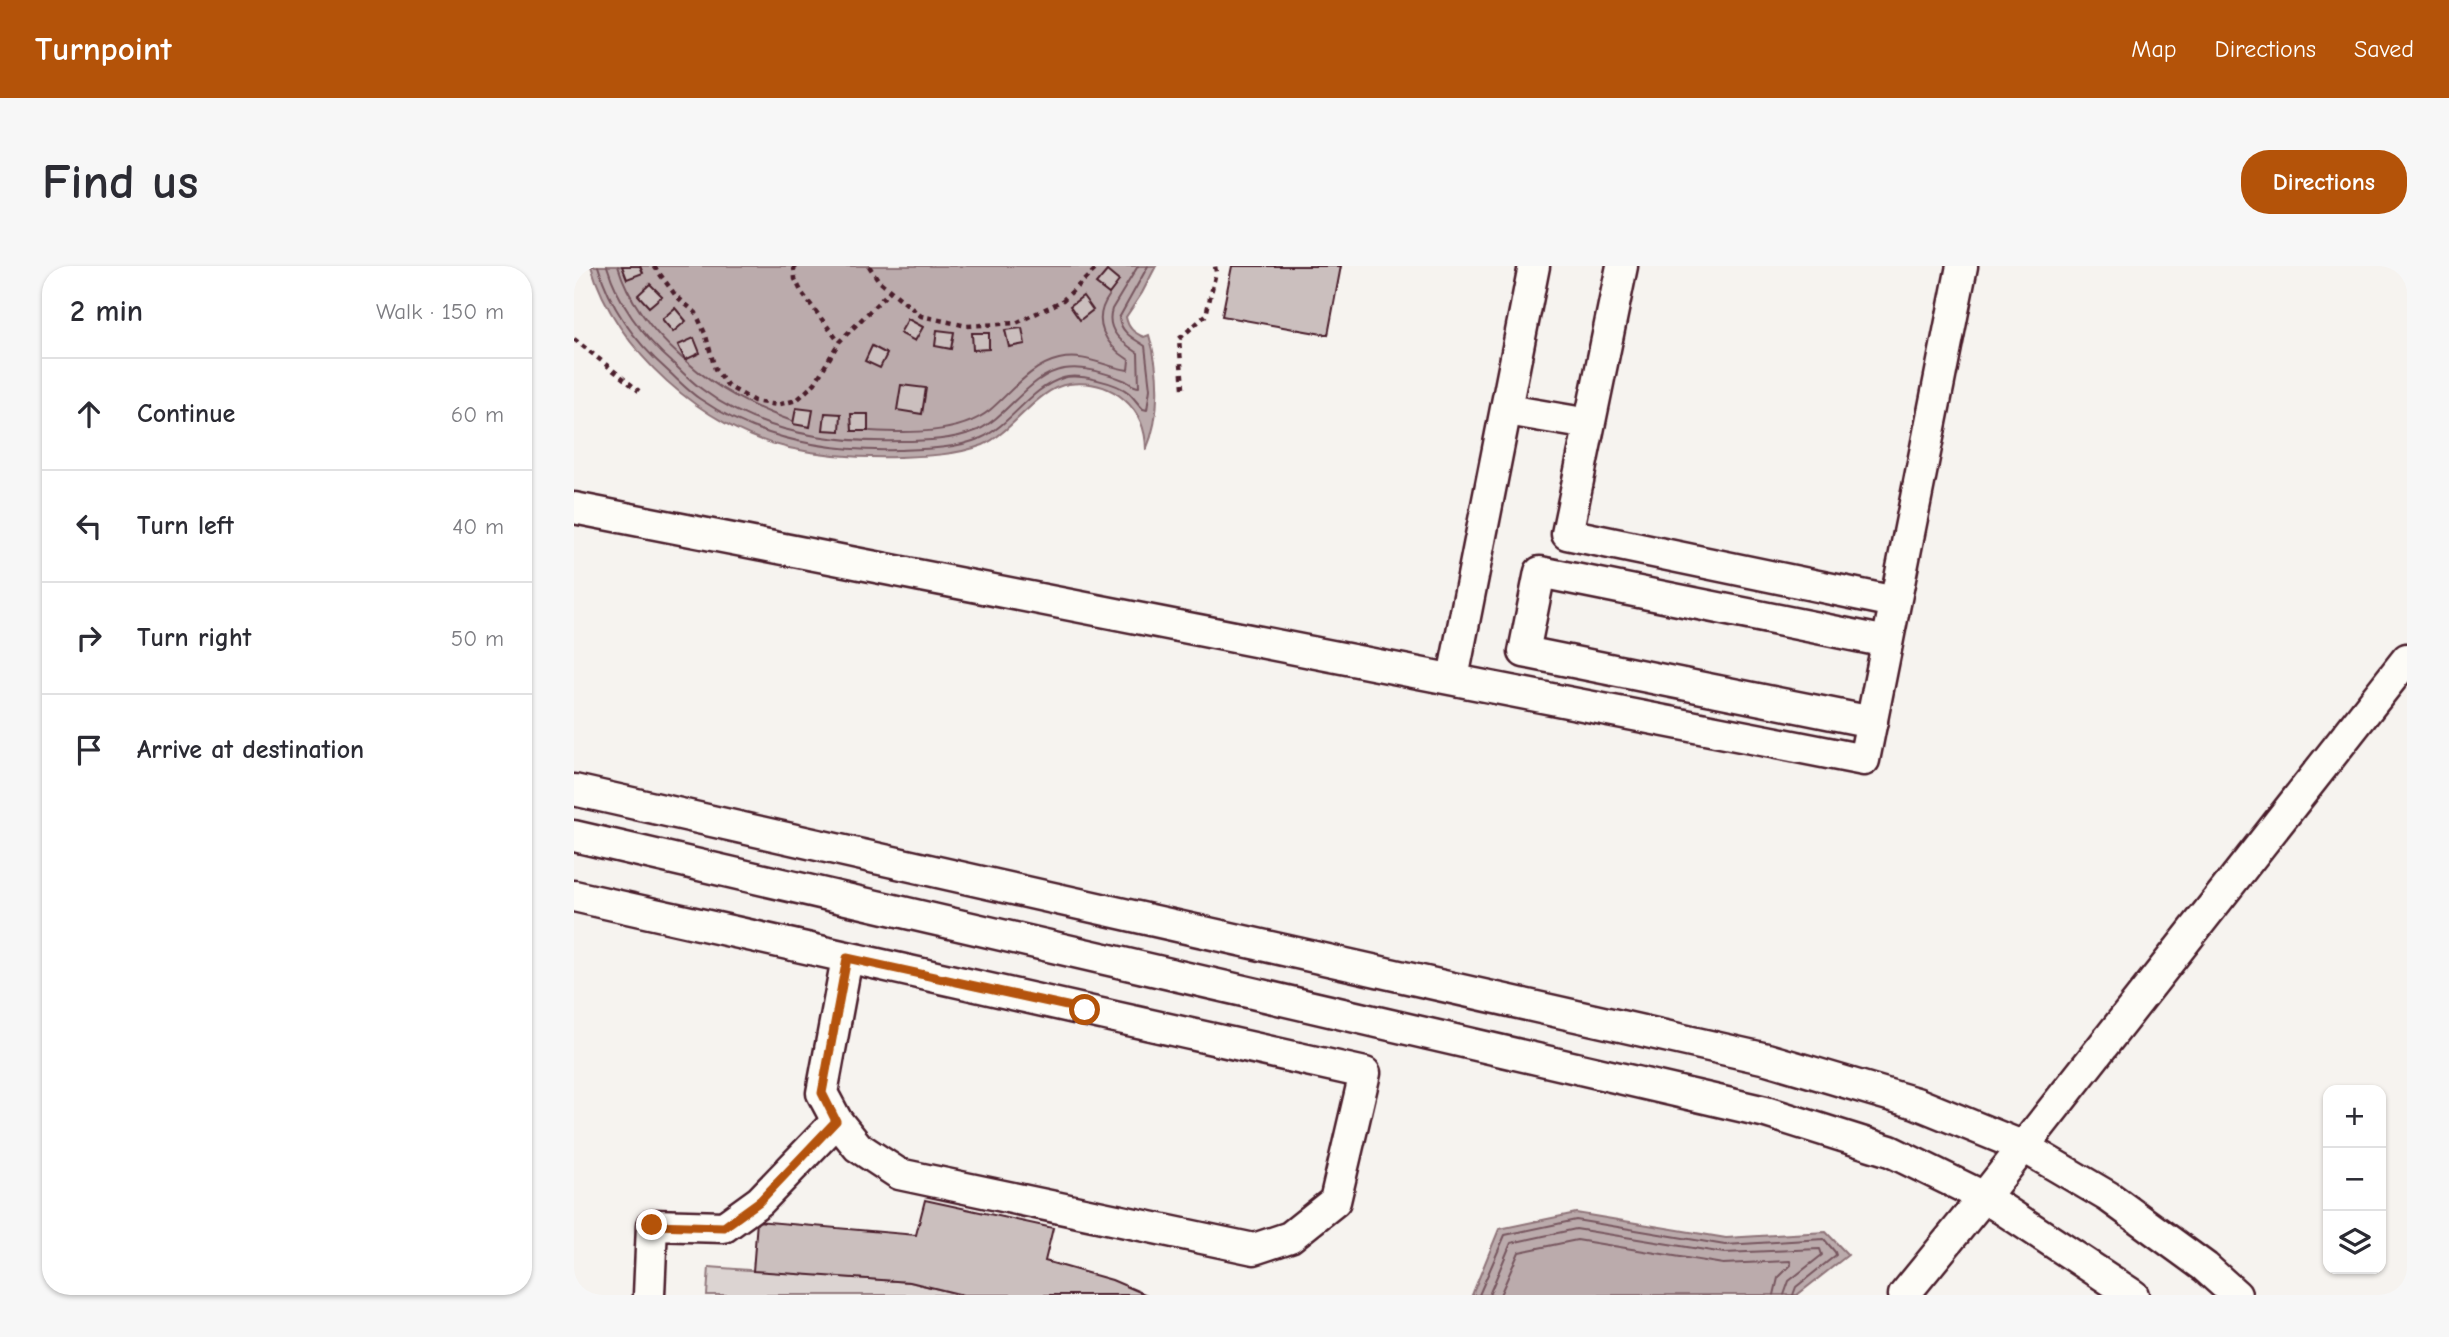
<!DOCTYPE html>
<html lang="en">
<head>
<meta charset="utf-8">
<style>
  body { margin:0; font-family:"Comic Neue",sans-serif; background:#f7f7f7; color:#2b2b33 }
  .controls { position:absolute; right:21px; bottom:21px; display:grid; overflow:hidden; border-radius:14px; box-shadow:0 2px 5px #0004 }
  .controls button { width:63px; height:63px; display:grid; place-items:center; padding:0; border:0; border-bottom:2px solid #e1e1e2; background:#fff; color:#2b2b33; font:35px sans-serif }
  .stop { position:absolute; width:21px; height:21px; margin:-16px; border:5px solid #b45309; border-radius:50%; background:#fff }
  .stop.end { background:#b45309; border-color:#fff; box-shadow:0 2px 7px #0008 }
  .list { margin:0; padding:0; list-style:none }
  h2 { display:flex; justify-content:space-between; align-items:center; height:91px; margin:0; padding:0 28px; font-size:30px }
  h2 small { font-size:23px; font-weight:400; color:#7c7c81 }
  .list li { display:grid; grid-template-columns:46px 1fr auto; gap:21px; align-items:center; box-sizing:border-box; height:112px; padding:0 28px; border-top:2px solid #e1e1e2 }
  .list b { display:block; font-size:26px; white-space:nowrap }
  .list em { font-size:23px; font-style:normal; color:#7c7c81 }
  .icon { flex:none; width:38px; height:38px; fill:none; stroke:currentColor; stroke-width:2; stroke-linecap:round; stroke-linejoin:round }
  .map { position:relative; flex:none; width:1833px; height:1029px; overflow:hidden; border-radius:28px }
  header { display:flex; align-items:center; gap:42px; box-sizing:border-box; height:98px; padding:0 35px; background:#b45309; color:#fff }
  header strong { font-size:33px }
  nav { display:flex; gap:38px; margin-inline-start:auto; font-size:24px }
  .intro { display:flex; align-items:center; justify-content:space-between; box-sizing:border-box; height:168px; padding:0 42px }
  h1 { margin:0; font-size:49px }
  .button { padding:18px 32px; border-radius:28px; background:#b45309; color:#fff; font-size:24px; font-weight:700 }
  main { display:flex; gap:42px; padding:0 42px }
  aside { flex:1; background:#fff; border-radius:28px; box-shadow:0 2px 5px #0004 }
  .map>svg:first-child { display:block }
  .green { fill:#dcd4d2; stroke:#937a7e; stroke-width:2 }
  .water { fill:#bbabac; stroke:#8e7378; stroke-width:2 }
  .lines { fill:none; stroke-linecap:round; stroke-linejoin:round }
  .shore { stroke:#77575f; stroke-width:2 }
  .building { fill:#cbbfbe; stroke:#4a1f2b; stroke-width:2 }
  .minor-casing { stroke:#4a1f2b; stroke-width:35 }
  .path { stroke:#4a1f2b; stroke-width:4.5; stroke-dasharray:5 5; stroke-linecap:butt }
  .minor { stroke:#fdfcf7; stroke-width:30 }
  .route { stroke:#b45309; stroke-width:9 }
</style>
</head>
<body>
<header>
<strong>Turnpoint</strong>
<nav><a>Map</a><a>Directions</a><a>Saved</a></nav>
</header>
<div class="intro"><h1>Find us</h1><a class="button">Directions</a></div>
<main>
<aside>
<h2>2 min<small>Walk · 150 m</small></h2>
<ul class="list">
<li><svg class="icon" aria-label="ahead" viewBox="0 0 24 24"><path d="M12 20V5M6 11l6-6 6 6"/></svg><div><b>Continue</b></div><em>60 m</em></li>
<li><svg class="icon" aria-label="left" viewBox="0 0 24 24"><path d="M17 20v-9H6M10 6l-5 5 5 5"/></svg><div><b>Turn left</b></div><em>40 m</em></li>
<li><svg class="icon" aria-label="right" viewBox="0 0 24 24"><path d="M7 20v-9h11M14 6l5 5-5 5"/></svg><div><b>Turn right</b></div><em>50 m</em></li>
<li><svg class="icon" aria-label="arrive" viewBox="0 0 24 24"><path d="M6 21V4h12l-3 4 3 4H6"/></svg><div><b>Arrive at destination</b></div></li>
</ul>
</aside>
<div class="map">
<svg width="1833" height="1029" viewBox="0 0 1833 1029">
  <rect width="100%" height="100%" fill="#f6f3ef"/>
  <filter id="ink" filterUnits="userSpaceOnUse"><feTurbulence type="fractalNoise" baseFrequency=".0143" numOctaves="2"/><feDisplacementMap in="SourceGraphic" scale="14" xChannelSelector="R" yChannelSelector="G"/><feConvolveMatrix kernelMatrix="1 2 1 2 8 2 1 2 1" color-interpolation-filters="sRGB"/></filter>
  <g filter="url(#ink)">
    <!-- green -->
    <polygon class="green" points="135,1001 336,1016 389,1029 133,1029"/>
    <!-- water -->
    <g class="water">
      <path d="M 17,0 L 582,0 L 568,27 L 552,51 C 554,62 560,67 570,71 L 575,69 C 586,105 587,150 572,184 C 572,141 538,113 495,118 C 463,122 439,166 409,179 C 382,189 354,190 326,191 C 289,192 251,190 215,182 C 130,163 41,84 17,0 Z"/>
      <polygon points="1002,947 1152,972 1252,966 1274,989 1223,1029 898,1029 925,963"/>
    </g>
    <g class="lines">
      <!-- shore -->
      <g class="shore">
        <path d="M 24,0 C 36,42 61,76 94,105 C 104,114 114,125 126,133 C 184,173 254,186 324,184 C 352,183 381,183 407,172 C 438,158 456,122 489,112 C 504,107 543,117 555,127 C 560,132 564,138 569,143 L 573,144 L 576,123 L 571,80 C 559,72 548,68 545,52 L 574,0"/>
        <path d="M 33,0 C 45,40 70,72 101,99 C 110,108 119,117 129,124 C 184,166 258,177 326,175 C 352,175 379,174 404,164 C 434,150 456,108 490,103 C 512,100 532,107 552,115 C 557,118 560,121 565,121 L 564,87 C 549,77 531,65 538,43 L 564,0"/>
        <path d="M 44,0 C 55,37 80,67 108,92"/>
        <path d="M 112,95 C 144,124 178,141 218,155"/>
        <path d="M 296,165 C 333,167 385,169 416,144 C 437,126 457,99 485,93 C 512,87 530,101 554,104 L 555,94 C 531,79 517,55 535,30"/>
        <polyline points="905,1029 931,969 1002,954 1151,979 1250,973 1261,986 1262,989 1222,1021 1219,1029"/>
        <polyline points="915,1029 937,977 1002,963 1150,987 1246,983 1248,989 1215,1015 1210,1029"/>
        <polyline points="926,1029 945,986 1003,974 1149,998 1216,995 1217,999 1204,1012 1200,1029"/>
      </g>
    </g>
    <!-- building -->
    <g class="building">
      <polygon points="48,0 66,0 69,7 53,13"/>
      <polygon points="658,0 767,0 754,69 648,50"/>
      <polygon points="533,5 545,15 535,28 522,18"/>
      <polygon points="76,18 88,30 75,41 64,29"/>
      <polygon points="509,30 519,44 506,54 496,40"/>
      <polygon points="101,42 112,55 99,66 88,53"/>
      <polygon points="334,53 349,61 341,75 326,67"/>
      <polygon points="448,62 451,78 435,81 431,64"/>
      <polygon points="363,64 380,66 377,83 361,80"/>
      <polygon points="398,67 415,67 415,83 399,84"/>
      <polygon points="120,72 126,87 111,94 104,79"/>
      <polygon points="298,80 313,88 306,102 291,95"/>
      <polygon points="327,119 352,122 348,148 323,144"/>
      <polygon points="222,142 239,144 236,161 219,158"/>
      <polygon points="251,147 267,148 266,165 249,164"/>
      <polygon points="277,148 294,148 294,165 278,165"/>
      <polygon points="351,934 479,962 471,995 538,1014 573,1029 389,1029 336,1016 179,1005 183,955 342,969"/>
    </g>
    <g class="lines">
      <!-- minor casing -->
      <g class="minor-casing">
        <g id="minor">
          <polyline points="1048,0 993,268 1321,336"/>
          <polyline points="933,144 1015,158"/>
          <polyline points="0,242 1290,494 1388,0"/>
          <polyline points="879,412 960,0"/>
          <polyline points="1298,456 950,386 966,306 1313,376"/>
          <polyline points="0,524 1193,793 1342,837 1450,881 1535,931 1631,1001 1662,1029"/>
          <polyline points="0,570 1192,846 1316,885 1410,931 1559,1029"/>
          <polyline points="0,630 791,807 761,935 716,971 680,983 325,908 284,881 263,855 248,827 273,692"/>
          <polyline points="75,1029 78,959 150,961 186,935 263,855"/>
          <polyline points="1330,1029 1410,931 1833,393"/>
        </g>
      </g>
      <!-- path -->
      <g class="path">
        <polyline points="80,0 102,30 122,47 132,70 141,103 154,120 180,135 203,139 223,134 241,117 265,76 316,25"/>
        <polyline points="220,0 221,13 228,27 265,76"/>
        <polyline points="295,0 305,15 347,50 393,60 442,57 488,35 525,0"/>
        <polyline points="0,73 65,125"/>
        <polyline points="609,122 605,73 632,49 642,6 641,0"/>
      </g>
      <!-- minor -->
      <use href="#minor" class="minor"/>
    </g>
  </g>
  <g class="lines" filter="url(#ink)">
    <!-- route -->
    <polyline class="route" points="78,959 150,961 186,935 262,855 248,827 273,692 511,744"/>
  </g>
</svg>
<div class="controls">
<button>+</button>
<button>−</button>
<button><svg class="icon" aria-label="layers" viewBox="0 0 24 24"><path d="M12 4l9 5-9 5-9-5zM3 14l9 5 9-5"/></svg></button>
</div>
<div class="stop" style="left:511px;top:744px"></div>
<div class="stop end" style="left:78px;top:959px"></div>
</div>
</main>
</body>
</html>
